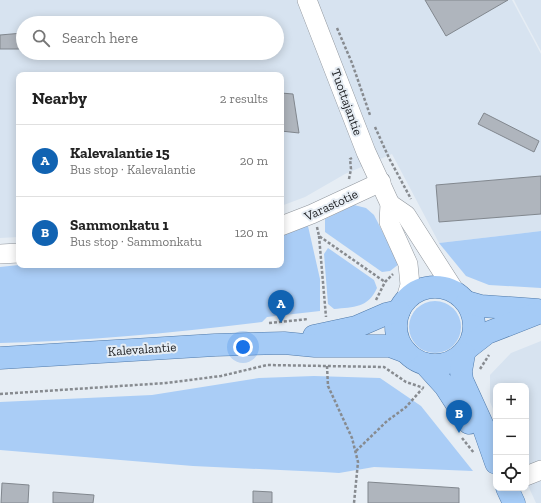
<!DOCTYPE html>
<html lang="en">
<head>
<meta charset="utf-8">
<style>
  body { margin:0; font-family:"Zilla Slab",serif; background:#f6f6f6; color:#222 }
  .controls { position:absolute; right:12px; bottom:12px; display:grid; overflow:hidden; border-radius:8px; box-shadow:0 2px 10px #0003 }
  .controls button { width:36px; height:36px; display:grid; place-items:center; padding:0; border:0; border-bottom:1px solid #e0e0e0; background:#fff; color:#222; font:20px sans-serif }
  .you { position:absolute; left:243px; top:347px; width:14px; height:14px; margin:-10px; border:3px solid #fff; border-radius:50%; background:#1a73e8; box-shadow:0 0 0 6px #1a73e833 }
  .badge { display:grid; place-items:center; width:26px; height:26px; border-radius:50%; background:#1163b2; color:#fff; font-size:13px; font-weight:700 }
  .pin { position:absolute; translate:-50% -33px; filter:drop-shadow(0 1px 2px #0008) }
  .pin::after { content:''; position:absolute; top:21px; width:14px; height:12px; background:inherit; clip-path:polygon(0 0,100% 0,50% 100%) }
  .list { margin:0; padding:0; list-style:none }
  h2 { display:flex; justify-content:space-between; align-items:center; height:52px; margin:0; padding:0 16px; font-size:17px }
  h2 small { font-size:13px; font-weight:400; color:#767676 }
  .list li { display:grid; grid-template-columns:26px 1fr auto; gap:12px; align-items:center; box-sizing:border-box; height:72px; padding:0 16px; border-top:1px solid #e0e0e0 }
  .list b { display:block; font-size:15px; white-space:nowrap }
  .list p { margin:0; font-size:13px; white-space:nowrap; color:#767676 }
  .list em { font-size:13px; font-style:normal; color:#767676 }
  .icon { flex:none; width:22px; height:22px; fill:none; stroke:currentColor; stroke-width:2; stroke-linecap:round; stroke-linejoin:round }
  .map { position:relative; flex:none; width:541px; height:503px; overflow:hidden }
  .search { position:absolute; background:#fff; box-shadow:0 2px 10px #0003; left:16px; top:16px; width:268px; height:44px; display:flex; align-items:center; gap:10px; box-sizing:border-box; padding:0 14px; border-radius:22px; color:#767676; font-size:15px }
  .panel { position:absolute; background:#fff; box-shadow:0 2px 10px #0003; left:16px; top:72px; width:268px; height:196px; border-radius:8px }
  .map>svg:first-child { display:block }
  .built { fill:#d7e3f0; fill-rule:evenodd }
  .green { fill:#aacdf6 }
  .building { fill:#afb5bd; stroke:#81878e }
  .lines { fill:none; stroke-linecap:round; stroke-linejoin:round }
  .minor-casing { stroke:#90969d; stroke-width:20 }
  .major-casing { stroke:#507aaa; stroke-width:23 }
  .path { stroke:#878b90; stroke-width:2.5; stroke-dasharray:3 2; stroke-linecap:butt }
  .minor { stroke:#fff; stroke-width:19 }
  .major { stroke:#a5cbf6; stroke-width:22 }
  .labels { text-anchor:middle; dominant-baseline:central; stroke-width:4; stroke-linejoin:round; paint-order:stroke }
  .street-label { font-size:13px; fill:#232528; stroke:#e6edf4 }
</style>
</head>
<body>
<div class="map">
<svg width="541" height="503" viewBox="0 0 541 503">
  <rect width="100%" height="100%" fill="#e6edf4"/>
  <!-- built -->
  <g class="built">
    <path d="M 0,0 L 512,0 L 541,54 L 541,231 L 439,243 L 392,154 L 345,174 L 305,197 L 281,206 L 281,75 L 19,75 L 19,237 L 0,238 ZM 23,23 L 277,23 L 277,53 L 23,53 Z"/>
    <polygon points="514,0 541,0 541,51 518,8"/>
    <polygon points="541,341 541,503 536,503 526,481 526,386 496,386 496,416 490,402 490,375 511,353"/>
  </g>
  <!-- green -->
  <g class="green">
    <polygon points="354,205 366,208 374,215 399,264 390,271 382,272 325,232 325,219"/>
    <path d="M 308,226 L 320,279 L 320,311 L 267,317 L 262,322 C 175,333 88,341 0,343 L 0,267 L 19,265 L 281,265 L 281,233 Z"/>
    <polygon points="541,231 541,288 489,285 466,276 439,243"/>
    <path d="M 328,248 L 374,280 L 377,288 C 368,308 354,307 334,309 L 328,304 L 324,254 Z"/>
    <circle cx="435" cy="327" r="26"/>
    <polygon points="314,376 380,378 421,406 473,471 374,467 339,473 323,472 193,466 0,450 0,402 152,395 259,378"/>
  </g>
  <!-- building -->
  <g class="building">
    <polygon points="425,0 508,0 446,36"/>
    <polygon points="23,33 23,49 0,49 0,35"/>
    <polygon points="281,93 293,94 299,133 281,131"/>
    <polygon points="484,113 539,141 534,152 478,124"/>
    <polygon points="541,176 541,214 439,222 436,185"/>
    <polygon points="368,482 459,488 459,503 368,503"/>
    <polygon points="2,483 29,485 28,503 1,503"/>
    <polygon points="253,491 272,492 272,503 253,503"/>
    <polygon points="53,492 94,495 93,503 53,503"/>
  </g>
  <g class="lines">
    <!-- minor casing -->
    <g class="minor-casing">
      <g id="minor">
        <polyline points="307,0 366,152 390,204 389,222 408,264 410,285 405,302"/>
        <polyline points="390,204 406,215 456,293"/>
        <polyline points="281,226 312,214 381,182"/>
        <polyline points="0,254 19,253"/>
        <polyline points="526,476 541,470"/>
      </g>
    </g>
    <!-- major casing -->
    <g class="major-casing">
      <g id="major">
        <circle cx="435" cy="326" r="39"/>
        <polyline points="467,302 481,306 538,310"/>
        <polyline points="314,336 356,327 386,314 399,311"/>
        <polyline points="469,347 487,333 541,312"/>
        <polyline points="464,354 461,371 462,380 483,426 496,463"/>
        <polyline points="0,358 215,345 284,343 315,346 390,346 406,352"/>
        <polyline points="425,364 445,386 469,423"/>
        <polyline points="507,488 514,503"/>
      </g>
    </g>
    <!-- path -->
    <g class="path">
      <polyline points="337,28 352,63 370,115"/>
      <polyline points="375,127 389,158 411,199"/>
      <polyline points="349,179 351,169 350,159 352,158"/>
      <polyline points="317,227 319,236 385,282"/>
      <polyline points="319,236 326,317"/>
      <polyline points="376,300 385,282 393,274"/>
      <polyline points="269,323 308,319"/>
      <polyline points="327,366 328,386 352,438 358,462 354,503"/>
      <polyline points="480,369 489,355"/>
      <polyline points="0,394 166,383 221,376 267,365 384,367 406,382 424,388"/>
      <polyline points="462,438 474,453"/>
      <polyline points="356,451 387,421 406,407 422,389"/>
    </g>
    <!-- minor -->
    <use href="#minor" class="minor"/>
    <!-- major -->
    <use href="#major" class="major"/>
  </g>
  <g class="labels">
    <!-- street labels -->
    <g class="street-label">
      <text transform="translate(347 102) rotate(70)">Tuottajantie</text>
      <text transform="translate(331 205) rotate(-25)">Varastotie</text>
      <text transform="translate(142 349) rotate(-4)">Kalevalantie</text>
    </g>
  </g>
</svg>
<div class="controls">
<button>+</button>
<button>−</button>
<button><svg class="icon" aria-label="locate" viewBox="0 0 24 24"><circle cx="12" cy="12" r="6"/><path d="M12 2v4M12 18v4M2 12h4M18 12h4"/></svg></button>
</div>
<div class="you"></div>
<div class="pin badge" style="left:281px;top:323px">A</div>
<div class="pin badge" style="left:459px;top:433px">B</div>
<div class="search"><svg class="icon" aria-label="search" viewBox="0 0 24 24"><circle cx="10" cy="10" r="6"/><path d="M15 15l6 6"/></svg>Search here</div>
<section class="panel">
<h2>Nearby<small>2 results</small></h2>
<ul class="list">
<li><span class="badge">A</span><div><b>Kalevalantie 15</b><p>Bus stop · Kalevalantie</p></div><em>20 m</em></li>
<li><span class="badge">B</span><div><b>Sammonkatu 1</b><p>Bus stop · Sammonkatu</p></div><em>120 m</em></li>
</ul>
</section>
</div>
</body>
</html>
